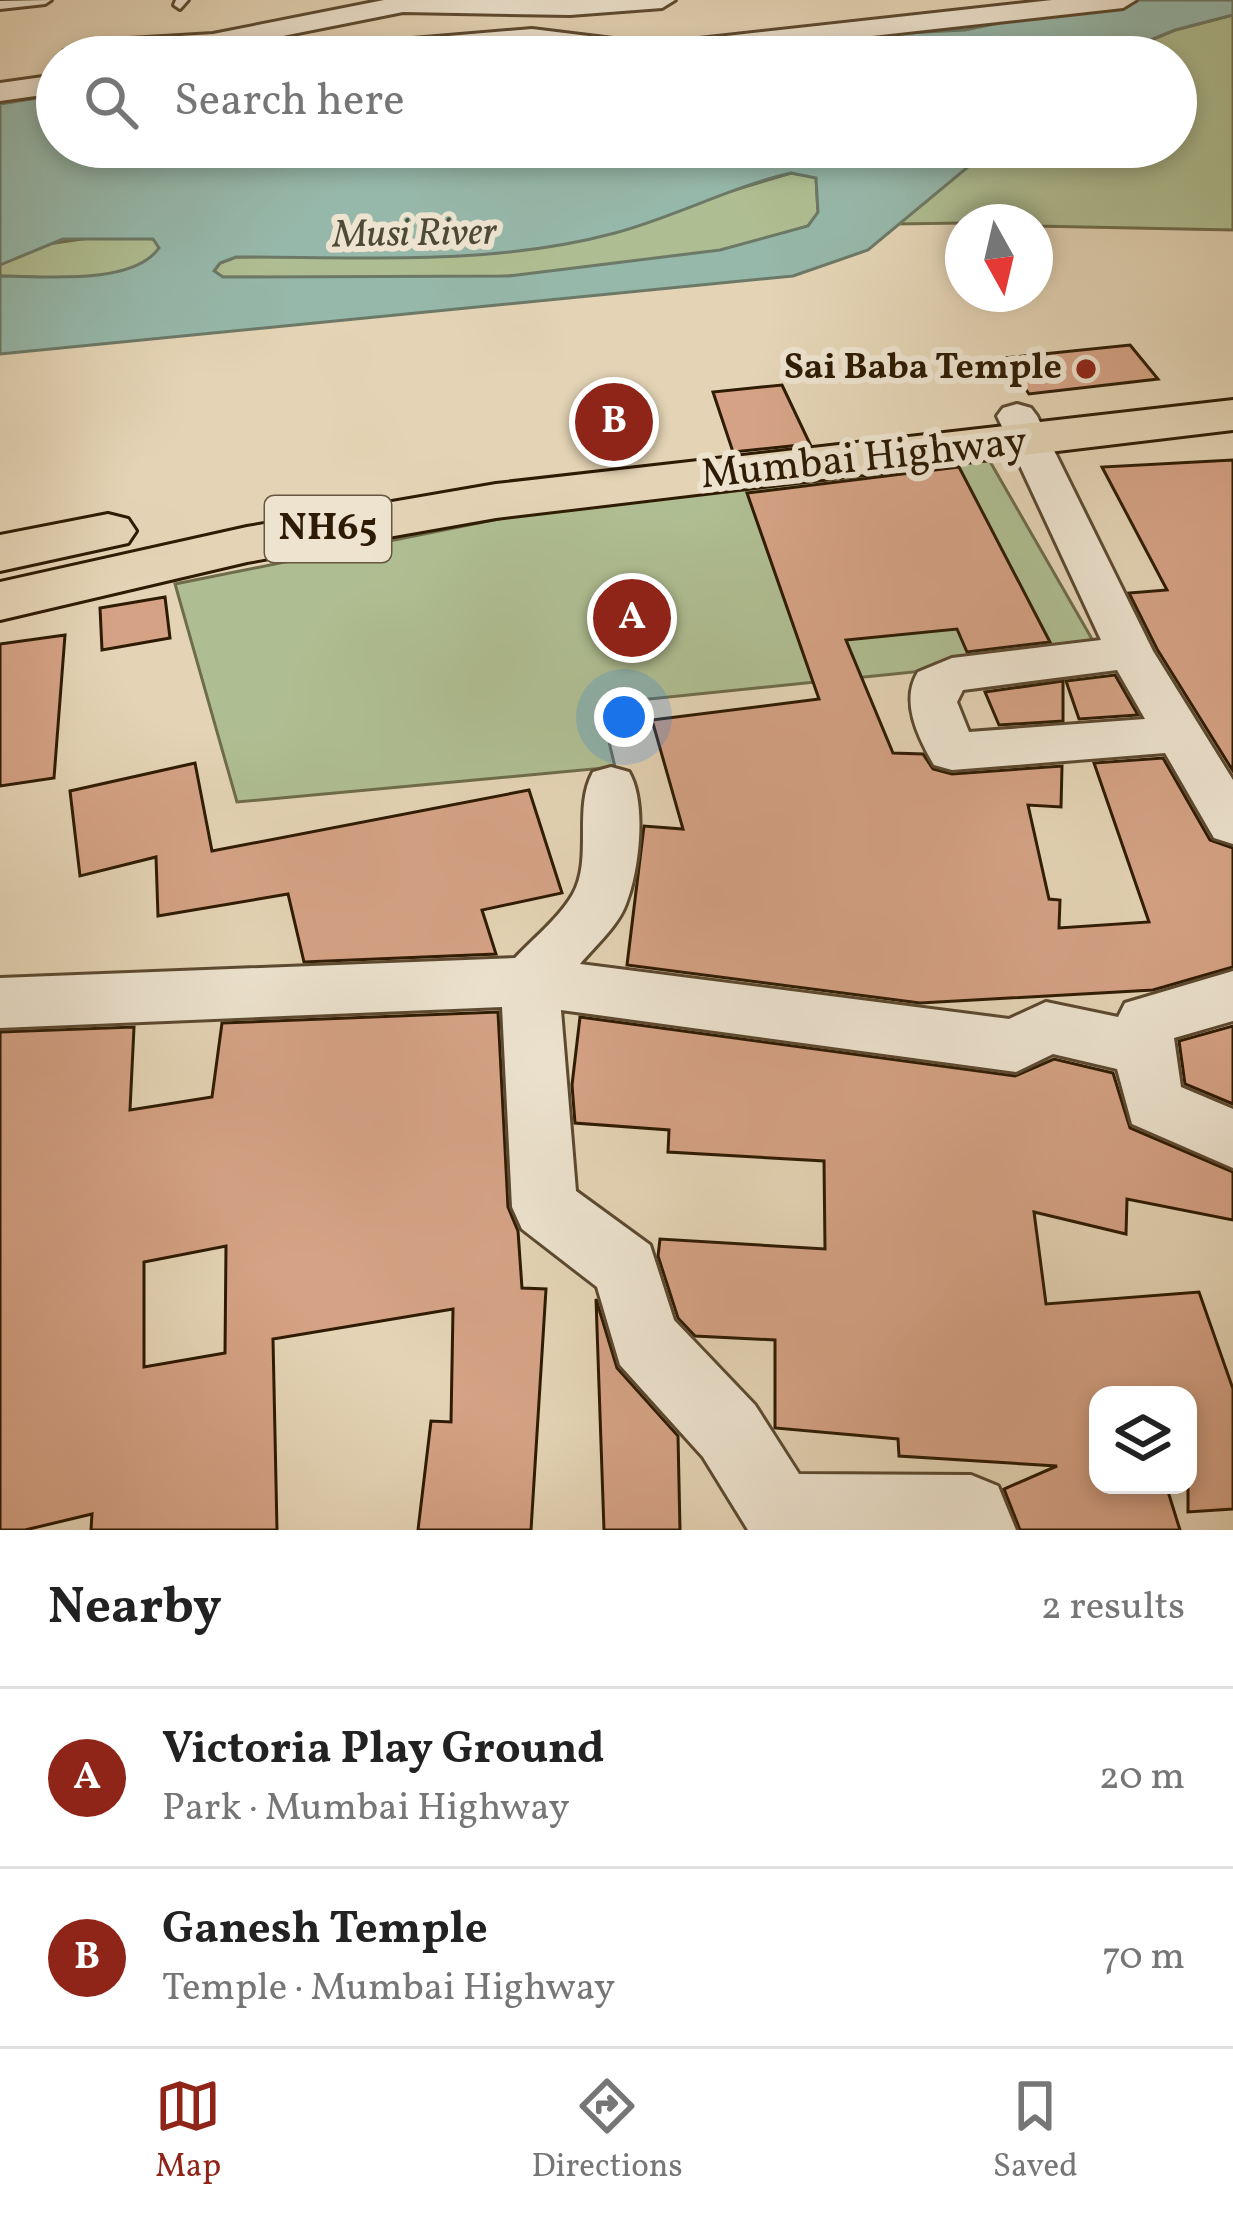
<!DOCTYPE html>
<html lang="en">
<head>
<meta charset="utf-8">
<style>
  body { margin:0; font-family:Vollkorn,serif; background:#f2f2f2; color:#222 }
  .controls { position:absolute; right:36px; bottom:36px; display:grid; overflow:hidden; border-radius:24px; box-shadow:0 6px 18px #0003 }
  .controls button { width:108px; height:108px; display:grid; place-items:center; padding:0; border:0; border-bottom:3px solid #e0e0e0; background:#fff; color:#222; font:60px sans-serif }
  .compass { position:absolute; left:945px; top:204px; width:108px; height:108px; border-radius:50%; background:#fff; box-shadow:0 6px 18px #0003; rotate:172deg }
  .you { position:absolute; left:624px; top:717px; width:42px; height:42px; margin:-30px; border:9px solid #fff; border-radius:50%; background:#1a73e8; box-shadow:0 0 0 18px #1a73e833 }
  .badge { display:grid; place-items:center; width:78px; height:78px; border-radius:50%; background:#8f2418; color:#fff; font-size:39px; font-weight:700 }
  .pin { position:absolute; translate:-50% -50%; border:6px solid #fff; box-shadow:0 3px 12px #0006 }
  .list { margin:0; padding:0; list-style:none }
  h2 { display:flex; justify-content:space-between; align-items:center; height:156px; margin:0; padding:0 48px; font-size:51px }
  h2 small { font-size:39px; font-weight:400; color:#767676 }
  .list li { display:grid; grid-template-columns:78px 1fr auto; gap:36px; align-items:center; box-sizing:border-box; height:180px; padding:0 48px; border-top:3px solid #e0e0e0 }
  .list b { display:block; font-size:45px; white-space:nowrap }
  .list p { margin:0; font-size:39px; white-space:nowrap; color:#767676 }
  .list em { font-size:39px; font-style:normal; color:#767676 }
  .icon { flex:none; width:66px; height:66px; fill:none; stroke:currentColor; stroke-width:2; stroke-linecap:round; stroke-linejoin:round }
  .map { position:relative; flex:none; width:1233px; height:1530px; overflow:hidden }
  .search { position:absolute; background:#fff; box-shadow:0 6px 18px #0003; left:36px; right:36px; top:36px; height:132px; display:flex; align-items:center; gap:30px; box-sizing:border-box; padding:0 42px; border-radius:66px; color:#767676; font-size:45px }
  .sheet { height:516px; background:#fff }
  nav { display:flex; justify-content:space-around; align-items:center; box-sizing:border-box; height:168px; border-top:3px solid #e0e0e0; background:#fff; font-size:33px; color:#767676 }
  nav a { display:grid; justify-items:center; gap:6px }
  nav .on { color:#8f2418 }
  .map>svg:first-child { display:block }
  .green { fill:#afbe92; stroke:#6e6c4a; stroke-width:3 }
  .water { fill:#96b8aa; stroke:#6c7967; stroke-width:3; fill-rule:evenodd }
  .building { fill:#d5a285; stroke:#2e1b03; stroke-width:3; fill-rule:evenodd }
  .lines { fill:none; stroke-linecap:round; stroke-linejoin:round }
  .lane-casing { stroke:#5c4930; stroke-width:6 }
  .street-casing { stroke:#5c4930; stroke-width:6 }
  .highway-casing { stroke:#2e1b03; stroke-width:6 }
  .lane { fill:#ede3cf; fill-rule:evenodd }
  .street { fill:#ede3cf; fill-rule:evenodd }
  .highway { fill:#e4d4b5; fill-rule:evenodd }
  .poi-dot { fill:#8f2418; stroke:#ede3cf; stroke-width:4.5 }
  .labels { text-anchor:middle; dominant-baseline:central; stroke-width:12; stroke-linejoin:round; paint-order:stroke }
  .far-poi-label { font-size:36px; font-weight:bold; fill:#2e1b03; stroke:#ede3cf; text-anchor:end }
  .far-water-label { font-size:39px; font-style:italic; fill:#4d4a35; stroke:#ede3cf }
  .shield { fill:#ede3cf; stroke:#675740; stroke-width:3 }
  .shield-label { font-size:39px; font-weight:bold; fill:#2e1b03 }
  .street-label { font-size:42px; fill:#2e1b03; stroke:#ede3cf }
</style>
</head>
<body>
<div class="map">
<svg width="1233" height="1530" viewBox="0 0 1233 1530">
  <rect width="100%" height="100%" fill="#e4d4b5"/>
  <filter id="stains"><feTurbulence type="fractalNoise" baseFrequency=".00167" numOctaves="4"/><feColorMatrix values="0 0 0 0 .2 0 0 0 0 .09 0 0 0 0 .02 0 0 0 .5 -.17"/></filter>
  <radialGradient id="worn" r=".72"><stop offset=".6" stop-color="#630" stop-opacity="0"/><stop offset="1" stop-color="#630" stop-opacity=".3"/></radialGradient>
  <!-- green -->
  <g class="green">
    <polygon points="1233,15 1233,230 1035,226 1035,222 896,224 992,147 1176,147 1176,57 1109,57 1175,30"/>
    <path d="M 791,173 L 816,177 L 818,213 L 808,226 C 638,289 403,278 222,277 L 214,271 L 220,263 L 236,257 L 496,253 L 554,244 Z"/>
    <path d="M 110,235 L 154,239 L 160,248 C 129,289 45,276 0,276 L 0,265 L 41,245 Z"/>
    <polygon points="988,458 1100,653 600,704 615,767 237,802 175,584 574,504"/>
  </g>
  <!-- water -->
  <g class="water">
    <polygon points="1113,0 1233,0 1233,15 1175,30 1109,57 431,57 965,30"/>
    <path d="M 57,95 L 57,147 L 992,147 L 868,250 L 793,276 L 0,354 L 0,276 C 43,276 132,286 159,248 L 153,239 L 63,239 L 0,265 L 0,104 ZM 791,173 L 816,178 L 818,212 L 808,226 L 720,250 L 509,276 L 223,277 L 214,271 L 220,263 L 236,257 C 361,257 493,266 615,233 C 675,217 730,187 791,173 Z"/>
  </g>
  <!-- building -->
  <g class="building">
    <polygon points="1130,345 1158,379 1029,394 1004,358"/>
    <polygon points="782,385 810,444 733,452 713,392"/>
    <polygon points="1233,460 1233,771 1157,649 1129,593 1167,590 1102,467"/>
    <polygon points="959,467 1050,642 967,652 957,629 846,640 893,753 923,754 933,769 952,774 1062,766 1061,807 1028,805 1049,899 1060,900 1059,928 1149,922 1094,763 1163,758 1210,840 1233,848 1233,967 1153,990 920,1003 627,965 644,826 683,829 652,720 819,699 747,493"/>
    <polygon points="165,597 170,638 102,650 100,608"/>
    <polygon points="65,635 54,778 0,786 0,644"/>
    <polygon points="1115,675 1138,715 1079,719 1066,681"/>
    <polygon points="1063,681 1063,721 999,725 985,692"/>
    <polygon points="195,763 212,851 529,790 562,893 482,910 496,954 304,962 288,894 158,916 156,857 80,876 70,791"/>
    <path d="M 498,1012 L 508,1207 L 518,1231 L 522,1288 L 546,1289 L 531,1530 L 418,1530 L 431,1421 L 451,1422 L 453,1309 L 273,1339 L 277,1530 L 91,1530 L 92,1514 L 25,1530 L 0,1530 L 0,1032 L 134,1027 L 130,1110 L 212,1097 L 222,1023 ZM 226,1246 L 225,1353 L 144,1367 L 144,1262 Z"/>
    <polygon points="580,1017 1015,1076 1054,1059 1113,1073 1130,1128 1233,1172 1233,1220 1127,1199 1126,1234 1034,1212 1046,1304 1199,1292 1233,1389 1233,1509 1188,1512 1188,1395 1098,1395 1098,1485 1166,1485 1180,1530 1020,1530 1004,1489 1057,1466 899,1456 898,1439 775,1428 775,1340 695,1336 678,1318 658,1256 660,1239 825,1249 824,1161 668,1152 669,1130 575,1123 572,1085"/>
    <polygon points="1233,1026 1233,1104 1185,1084 1179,1041"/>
    <polygon points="596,1299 617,1368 678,1436 680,1530 604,1530"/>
  </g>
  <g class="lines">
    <!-- lane casing -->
    <g class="lane-casing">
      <g id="lane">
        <polygon points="51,0 45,4 0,9 0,1"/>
        <polygon points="176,0 188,0 180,9 174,5"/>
      </g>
    </g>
    <!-- street casing -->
    <g class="street-casing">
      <g id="street">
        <polygon points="384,0 675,0 662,8 570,15 403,12 213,50 60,57 64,51 112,40 213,34"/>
        <polygon points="1052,0 1136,0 1123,8 684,57 627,57 532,45 392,57 280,57 294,49 532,29 654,44"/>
        <polygon points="57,75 57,93 0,101 0,83"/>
        <path d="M 1017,404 L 1031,408 L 1037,416 L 1153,651 L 1233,780 L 1233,844 L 1214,838 L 1165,753 L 952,770 L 934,765 C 918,737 900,701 918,672 L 952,658 L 1101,640 L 997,416 L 1003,408 ZM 1117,670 L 1145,719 L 969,732 L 957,702 L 963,690 Z"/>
        <path d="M 611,767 L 629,772 C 647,803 639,871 626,904 C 618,926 595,946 580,964 L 1009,1019 L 1046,1002 L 1118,1017 L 1125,1003 L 1233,971 L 1233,1021 L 1174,1038 L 1181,1087 L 1233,1109 L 1233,1168 L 1132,1124 L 1117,1069 L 1053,1054 L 1016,1072 L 561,1010 L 576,1191 L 650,1245 L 674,1320 L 755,1405 L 799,1474 L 971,1475 L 998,1486 L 1016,1530 L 748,1530 L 703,1457 L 620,1365 L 597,1287 L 522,1229 L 512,1207 L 502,1007 L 0,1028 L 0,978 L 515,958 C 533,939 560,917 573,894 C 593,858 573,808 593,772 Z"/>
      </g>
    </g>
    <!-- highway casing -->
    <g class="highway-casing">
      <g id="highway">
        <polygon points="1233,400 1233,430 496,518 247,562 0,620 0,582 247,527 496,484"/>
        <polygon points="108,514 128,519 136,531 128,543 0,571 0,535"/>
      </g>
    </g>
    <!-- lane -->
    <use href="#lane" class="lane"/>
    <!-- street -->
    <use href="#street" class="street"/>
    <!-- highway -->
    <use href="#highway" class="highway"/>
  </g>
  <!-- markers -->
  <circle class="poi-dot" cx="1086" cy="369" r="12"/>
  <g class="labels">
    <!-- far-poi labels -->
    <g class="far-poi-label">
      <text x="1062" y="369">Sai Baba Temple</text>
    </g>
    <!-- far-water labels -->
    <g class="far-water-label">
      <text transform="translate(415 235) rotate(-1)">Musi River</text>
    </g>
    <!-- shield labels -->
    <rect class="shield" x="265" y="496" width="126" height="66" rx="9"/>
    <g class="shield-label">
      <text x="328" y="529">NH65</text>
    </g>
    <!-- street labels -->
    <g class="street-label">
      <text transform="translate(864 460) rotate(-6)">Mumbai Highway</text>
    </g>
  </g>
  <rect width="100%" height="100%" filter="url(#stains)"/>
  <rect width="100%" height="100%" fill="url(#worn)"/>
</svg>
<div class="controls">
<button><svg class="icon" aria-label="layers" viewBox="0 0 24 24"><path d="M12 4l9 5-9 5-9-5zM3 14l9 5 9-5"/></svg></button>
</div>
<svg class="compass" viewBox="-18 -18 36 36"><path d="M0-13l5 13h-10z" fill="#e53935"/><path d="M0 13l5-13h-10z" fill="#767676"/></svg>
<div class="you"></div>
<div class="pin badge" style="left:632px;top:618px">A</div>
<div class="pin badge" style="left:614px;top:422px">B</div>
<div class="search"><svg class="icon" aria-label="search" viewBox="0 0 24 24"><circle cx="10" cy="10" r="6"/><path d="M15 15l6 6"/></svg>Search here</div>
</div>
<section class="sheet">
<h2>Nearby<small>2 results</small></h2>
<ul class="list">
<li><span class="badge">A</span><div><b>Victoria Play Ground</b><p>Park · Mumbai Highway</p></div><em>20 m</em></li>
<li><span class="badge">B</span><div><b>Ganesh Temple</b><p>Temple · Mumbai Highway</p></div><em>70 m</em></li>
</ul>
</section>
<nav>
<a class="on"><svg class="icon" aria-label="map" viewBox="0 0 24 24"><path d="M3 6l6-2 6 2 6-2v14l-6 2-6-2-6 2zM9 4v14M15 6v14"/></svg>Map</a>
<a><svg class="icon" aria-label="directions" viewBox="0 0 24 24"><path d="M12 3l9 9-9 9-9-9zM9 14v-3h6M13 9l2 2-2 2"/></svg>Directions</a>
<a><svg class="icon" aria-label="saved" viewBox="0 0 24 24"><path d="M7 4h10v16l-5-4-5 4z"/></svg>Saved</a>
</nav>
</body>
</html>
